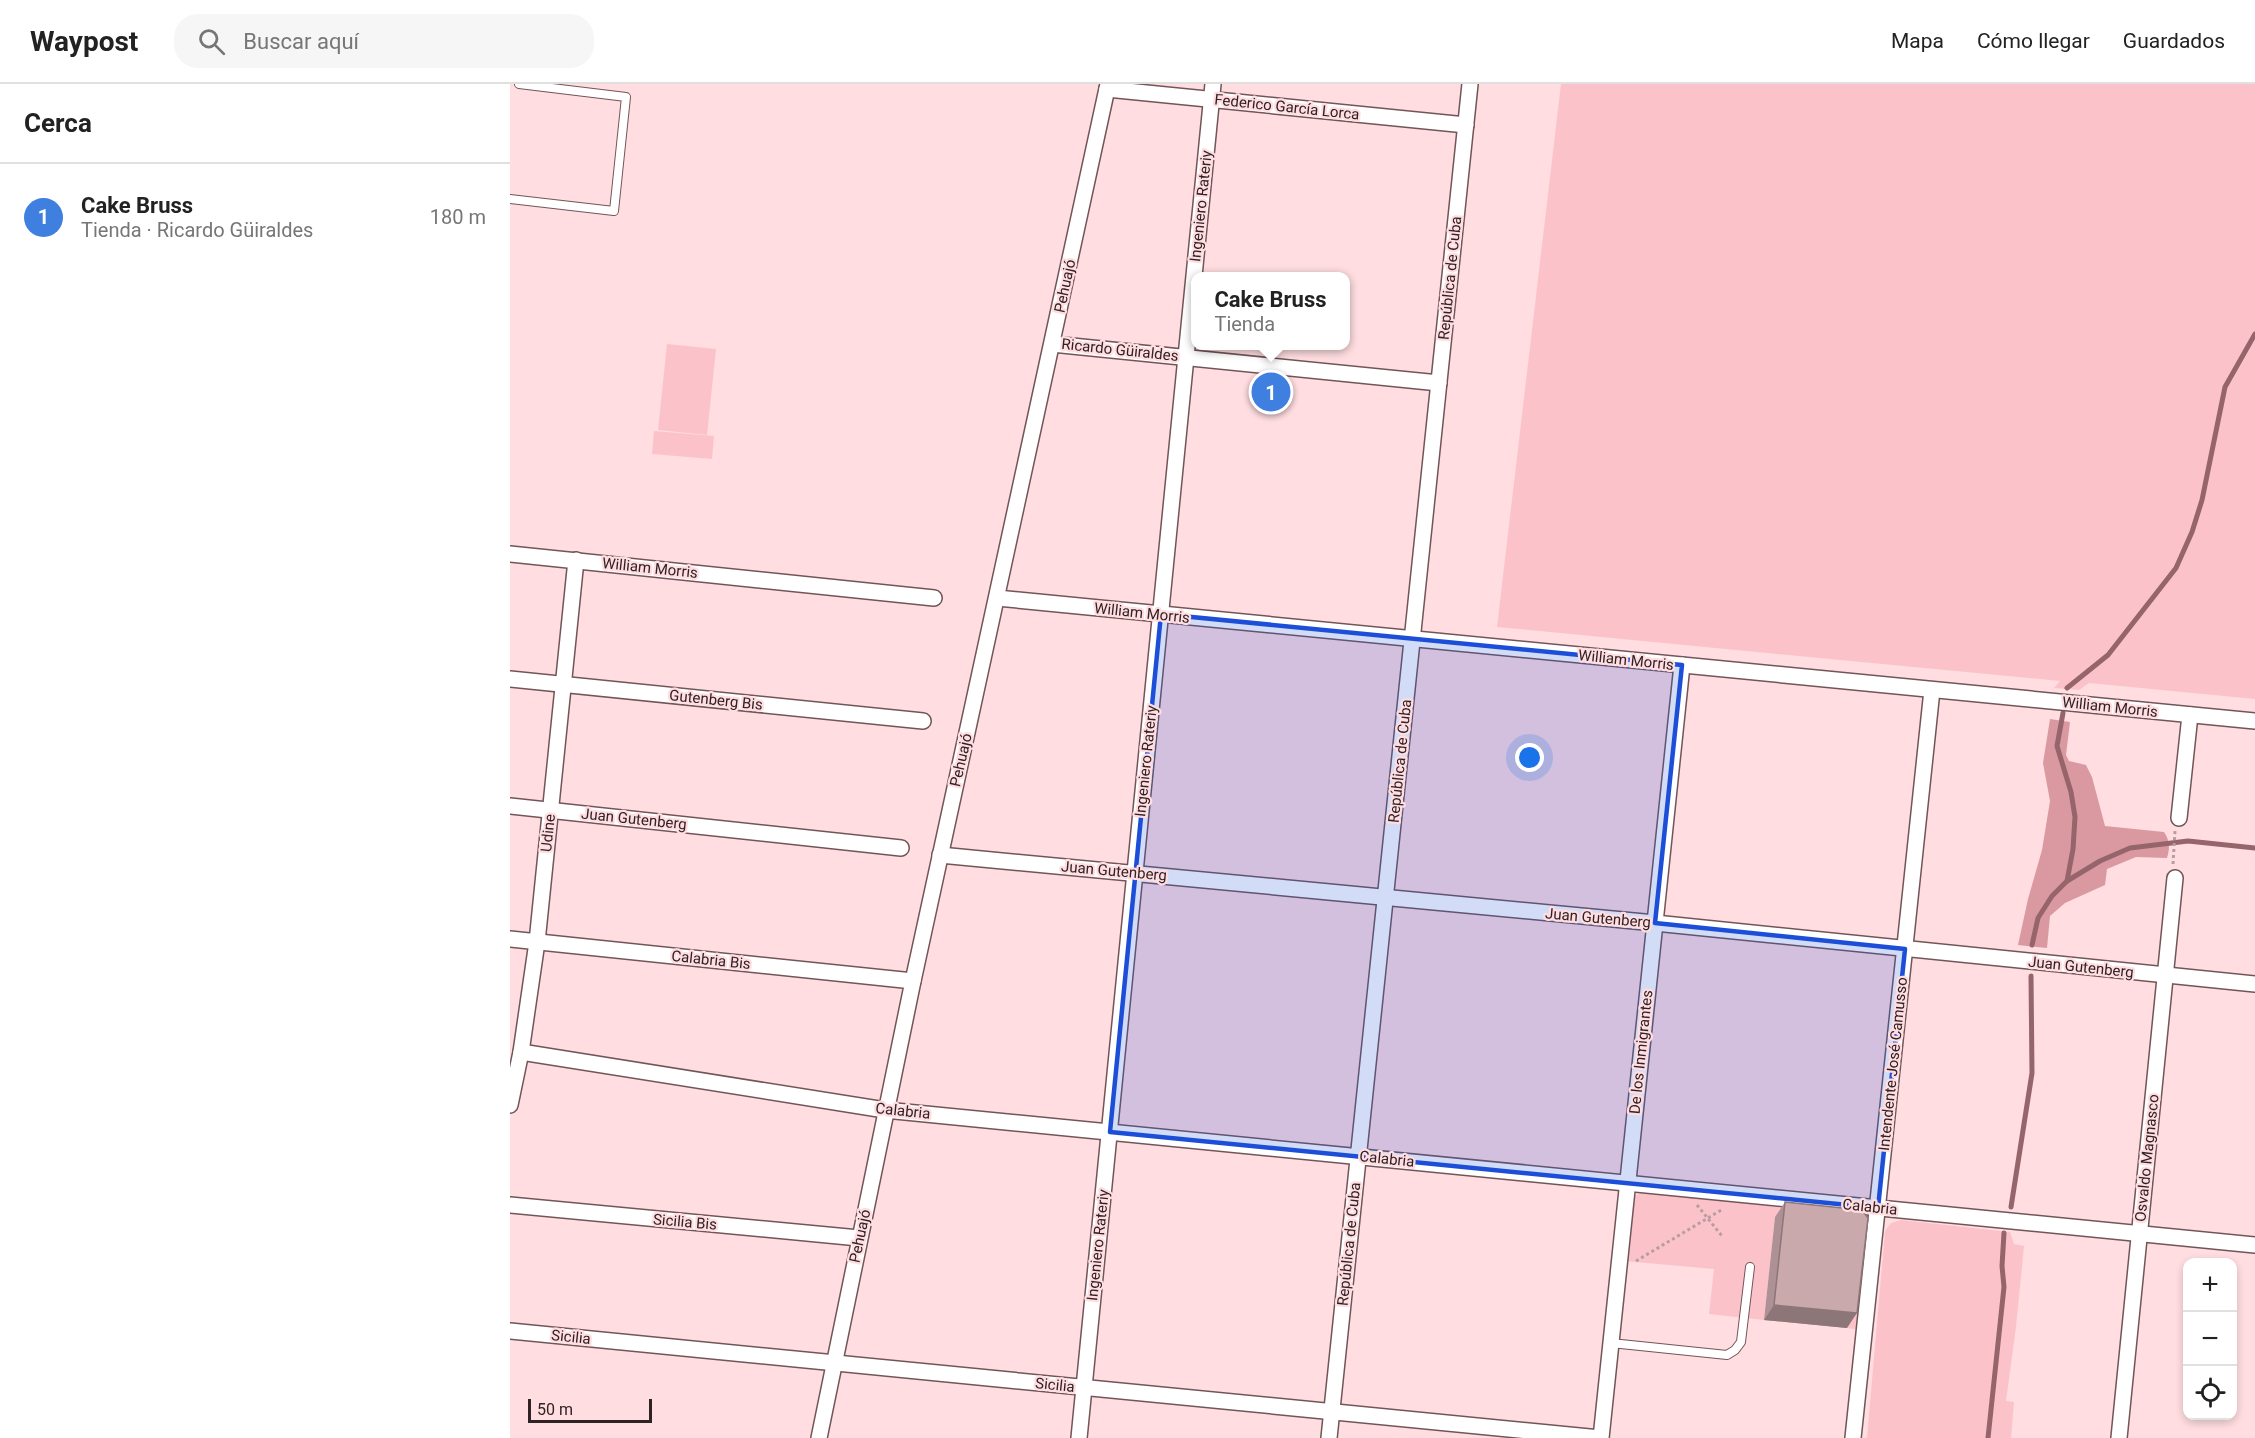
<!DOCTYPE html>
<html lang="es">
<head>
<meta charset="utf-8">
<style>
  body { margin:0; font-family:Roboto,sans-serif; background:#f6f6f6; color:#222 }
  .controls { position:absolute; right:18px; bottom:18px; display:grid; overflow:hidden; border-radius:12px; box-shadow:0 3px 9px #0003 }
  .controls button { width:54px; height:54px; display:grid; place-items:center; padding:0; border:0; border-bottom:2px solid #e0e0e0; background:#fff; color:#222; font:30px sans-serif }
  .scale { position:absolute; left:18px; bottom:15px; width:124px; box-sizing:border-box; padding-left:6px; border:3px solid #2f2224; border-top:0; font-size:16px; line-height:21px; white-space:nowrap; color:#2f2224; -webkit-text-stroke:4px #ffdde0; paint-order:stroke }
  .you { position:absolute; left:1020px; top:674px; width:21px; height:21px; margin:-15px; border:4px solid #fff; border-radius:50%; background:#1a73e8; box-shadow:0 0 0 9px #1a73e833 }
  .badge { display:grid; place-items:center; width:39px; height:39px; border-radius:50%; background:#0e7750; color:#fff; font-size:20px; font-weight:700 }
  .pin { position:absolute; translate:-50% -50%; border:3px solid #fff; box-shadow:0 2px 6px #0006 }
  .popup { position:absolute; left:681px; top:188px; width:159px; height:78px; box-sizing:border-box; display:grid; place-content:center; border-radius:12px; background:#fff; filter:drop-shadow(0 2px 4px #0005); font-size:20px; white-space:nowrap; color:#767676 }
  .popup b { font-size:22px; color:#222 }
  .popup::after { content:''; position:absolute; left:50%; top:100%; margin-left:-12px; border:12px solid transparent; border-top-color:#fff }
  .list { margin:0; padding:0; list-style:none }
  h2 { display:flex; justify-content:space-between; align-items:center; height:78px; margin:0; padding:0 24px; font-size:26px }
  h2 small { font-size:20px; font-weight:400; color:#767676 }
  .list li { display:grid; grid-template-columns:39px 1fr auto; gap:18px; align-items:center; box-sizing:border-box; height:108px; padding:0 24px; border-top:2px solid #e0e0e0 }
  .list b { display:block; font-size:22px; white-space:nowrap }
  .list p { margin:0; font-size:20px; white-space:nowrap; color:#767676 }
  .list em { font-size:20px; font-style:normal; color:#767676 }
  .icon { flex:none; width:33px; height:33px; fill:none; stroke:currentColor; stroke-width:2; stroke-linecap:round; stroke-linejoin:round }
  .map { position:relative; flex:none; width:1745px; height:1354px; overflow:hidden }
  header { display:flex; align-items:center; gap:36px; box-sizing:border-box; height:84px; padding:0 30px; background:#fff; border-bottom:2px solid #e0e0e0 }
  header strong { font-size:28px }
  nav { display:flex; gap:33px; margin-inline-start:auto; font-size:21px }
  .search { width:420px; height:54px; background:#f6f6f6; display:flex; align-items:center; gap:15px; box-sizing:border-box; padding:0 21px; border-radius:24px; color:#767676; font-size:22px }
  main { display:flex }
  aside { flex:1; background:#fff }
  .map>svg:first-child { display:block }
  .green { fill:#fbc3c9 }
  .forest { fill:#da99a1 }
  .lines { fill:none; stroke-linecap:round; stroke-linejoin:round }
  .stream { stroke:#95656b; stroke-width:5 }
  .lane-casing { stroke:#715558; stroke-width:10 }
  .street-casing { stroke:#715558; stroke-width:18 }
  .path { stroke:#b89da0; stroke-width:3; stroke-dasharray:3 3; stroke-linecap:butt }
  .lane { stroke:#fff; stroke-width:8 }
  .street { stroke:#fff; stroke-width:15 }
  .wall { fill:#ad9194 }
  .shaded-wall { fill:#8d7678 }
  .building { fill:#c9a9ac; stroke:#8d7678; stroke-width:1.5 }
  .marked { fill:#1d4ed8; fill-opacity:0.2; stroke:#1d4ed8; stroke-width:4.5; stroke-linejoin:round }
  .labels { text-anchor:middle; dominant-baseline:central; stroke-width:4.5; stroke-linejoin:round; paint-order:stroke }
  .street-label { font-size:15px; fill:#2f2224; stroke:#ffdde0 }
</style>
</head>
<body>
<header>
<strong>Waypost</strong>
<div class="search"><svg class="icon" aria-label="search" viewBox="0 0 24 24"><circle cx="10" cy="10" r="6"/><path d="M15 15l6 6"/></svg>Buscar aquí</div>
<nav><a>Mapa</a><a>Cómo llegar</a><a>Guardados</a></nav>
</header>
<main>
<aside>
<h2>Cerca<small></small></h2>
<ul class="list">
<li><span class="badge" style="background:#3f7fe0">1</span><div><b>Cake Bruss</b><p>Tienda · Ricardo Güiraldes</p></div><em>180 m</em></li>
</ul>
</aside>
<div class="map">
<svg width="1745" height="1354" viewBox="0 0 1745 1354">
  <rect width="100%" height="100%" fill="#ffdde0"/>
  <!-- green -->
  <g class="green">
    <polygon points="1051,0 1745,0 1745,615 1579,599 1569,606 1544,604 1550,597 987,543"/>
    <polygon points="157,260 206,265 197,351 148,346"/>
    <polygon points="144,347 204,352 202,375 142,370"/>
    <polygon points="1133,1108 1357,1133 1359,1135 1351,1246 1337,1244 1265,1133 1254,1236 1199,1230 1204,1185 1114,1177 1122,1113"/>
    <polygon points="1391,1136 1500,1148 1504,1160 1514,1162 1506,1243 1496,1317 1504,1318 1501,1354 1357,1354 1375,1147 1381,1139"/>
  </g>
  <!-- forest -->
  <path class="forest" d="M 1540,635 L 1560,638 L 1556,671 L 1559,677 L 1576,681 L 1582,693 L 1595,742 L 1654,748 C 1660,757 1660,764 1657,774 L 1626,773 L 1597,785 L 1595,801 L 1555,819 L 1540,832 L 1537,864 L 1508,861 L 1518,815 L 1532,766 L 1540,717 L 1533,679 Z"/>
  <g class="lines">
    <!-- stream -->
    <g class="stream">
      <polyline points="1557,604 1598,571 1666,484 1682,448 1692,416 1715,303 1745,250"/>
      <polyline points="1557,797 1590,777 1620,764 1678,757 1745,764"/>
      <polyline points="1522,861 1528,834 1542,812 1557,797 1563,765 1565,733 1561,708 1547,662 1553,629"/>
      <polyline points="1501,1123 1522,989 1521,892"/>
      <polyline points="1478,1354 1494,1203 1492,1182 1494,1149"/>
    </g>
    <!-- lane casing -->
    <g class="lane-casing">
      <g id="lane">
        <polyline points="0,115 104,127 116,13 9,0"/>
        <polyline points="1101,1259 1217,1271 1225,1266 1231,1258 1240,1183"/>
      </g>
    </g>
    <!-- street casing -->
    <g class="street-casing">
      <g id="street">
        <polyline points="597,5 956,41"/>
        <polyline points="542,260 929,299"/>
        <polyline points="0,470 424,514"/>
        <polyline points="487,514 1745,637"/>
        <polyline points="0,595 413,637"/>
        <polyline points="0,722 391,764"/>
        <polyline points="1669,734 1680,631"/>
        <polyline points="430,771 1145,839 1745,900"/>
        <polyline points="0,855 403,897"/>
        <polyline points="11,968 375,1026 1745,1161"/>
        <polyline points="0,1021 11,968 27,858 66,476"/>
        <polyline points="0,1121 349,1154"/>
        <polyline points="0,1247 1090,1354"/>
        <polyline points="309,1354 403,897 598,0"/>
        <polyline points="569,1354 703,0"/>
        <polyline points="819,1354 960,0"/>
        <polyline points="1091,1354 1172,581"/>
        <polyline points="1343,1354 1422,606"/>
        <polyline points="1609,1354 1665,794"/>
      </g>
    </g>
    <!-- path -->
    <g class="path">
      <polyline points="1663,780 1665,747"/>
      <polyline points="1187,1121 1212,1152"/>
      <polyline points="1126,1177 1213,1125"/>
    </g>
    <!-- lane -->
    <use href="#lane" class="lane"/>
    <!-- street -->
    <use href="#street" class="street"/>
  </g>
  <!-- wall -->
  <polygon class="wall" points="1275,1118 1337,1244 1254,1236 1265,1133"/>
  <!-- shaded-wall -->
  <polygon class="shaded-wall" points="1264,1221 1347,1229 1337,1244 1254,1236"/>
  <!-- building -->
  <polygon class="building" points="1275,1118 1352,1126 1358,1134 1347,1229 1264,1221"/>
  <!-- marked area -->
  <path class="marked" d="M 651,530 L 1172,581 L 1145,839 L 1395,865 L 1368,1124 L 600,1048 Z"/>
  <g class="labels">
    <!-- street labels -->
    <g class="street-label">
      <text transform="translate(777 23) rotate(6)">Federico García Lorca</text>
      <text transform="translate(691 122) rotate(-84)">Ingeniero Rateriy</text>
      <text transform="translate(940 194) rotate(-84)">República de Cuba</text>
      <text transform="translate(555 202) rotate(-78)">Pehuajó</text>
      <text transform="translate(610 266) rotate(6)">Ricardo Güiraldes</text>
      <text transform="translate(140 484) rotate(6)">William Morris</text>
      <text transform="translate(632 529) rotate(6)">William Morris</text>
      <text transform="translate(1116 576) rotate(6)">William Morris</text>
      <text transform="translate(206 616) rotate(6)">Gutenberg Bis</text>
      <text transform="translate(1600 623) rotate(6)">William Morris</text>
      <text transform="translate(451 676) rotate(-77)">Pehuajó</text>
      <text transform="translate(636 677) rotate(-84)">Ingeniero Rateriy</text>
      <text transform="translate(890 677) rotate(-84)">República de Cuba</text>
      <text transform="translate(124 735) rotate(6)">Juan Gutenberg</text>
      <text transform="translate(38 749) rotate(-84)">Udine</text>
      <text transform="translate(604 787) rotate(5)">Juan Gutenberg</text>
      <text transform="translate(1088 834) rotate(5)">Juan Gutenberg</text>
      <text transform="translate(201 876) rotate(6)">Calabria Bis</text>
      <text transform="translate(1571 883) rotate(6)">Juan Gutenberg</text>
      <text transform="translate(1131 968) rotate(-84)">De los Inmigrantes</text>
      <text transform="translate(1383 980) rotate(-84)">Intendente José Camusso</text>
      <text transform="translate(393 1027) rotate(6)">Calabria</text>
      <text transform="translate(1637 1074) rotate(-84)">Osvaldo Magnasco</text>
      <text transform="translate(877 1075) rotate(6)">Calabria</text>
      <text transform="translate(1360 1123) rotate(6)">Calabria</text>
      <text transform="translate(175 1138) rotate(5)">Sicilia Bis</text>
      <text transform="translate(350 1152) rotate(-78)">Pehuajó</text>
      <text transform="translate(839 1160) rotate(-84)">República de Cuba</text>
      <text transform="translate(588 1161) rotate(-84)">Ingeniero Rateriy</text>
      <text transform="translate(61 1253) rotate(6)">Sicilia</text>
      <text transform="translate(545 1301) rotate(6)">Sicilia</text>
    </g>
  </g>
</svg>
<div class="controls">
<button>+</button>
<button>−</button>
<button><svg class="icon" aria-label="locate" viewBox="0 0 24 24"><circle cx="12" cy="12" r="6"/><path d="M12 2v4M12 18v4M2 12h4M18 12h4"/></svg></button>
</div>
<div class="scale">50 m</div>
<div class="you"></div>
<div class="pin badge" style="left:761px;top:308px;background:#3f7fe0">1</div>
<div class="popup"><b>Cake Bruss</b>Tienda</div>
</div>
</main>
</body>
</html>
